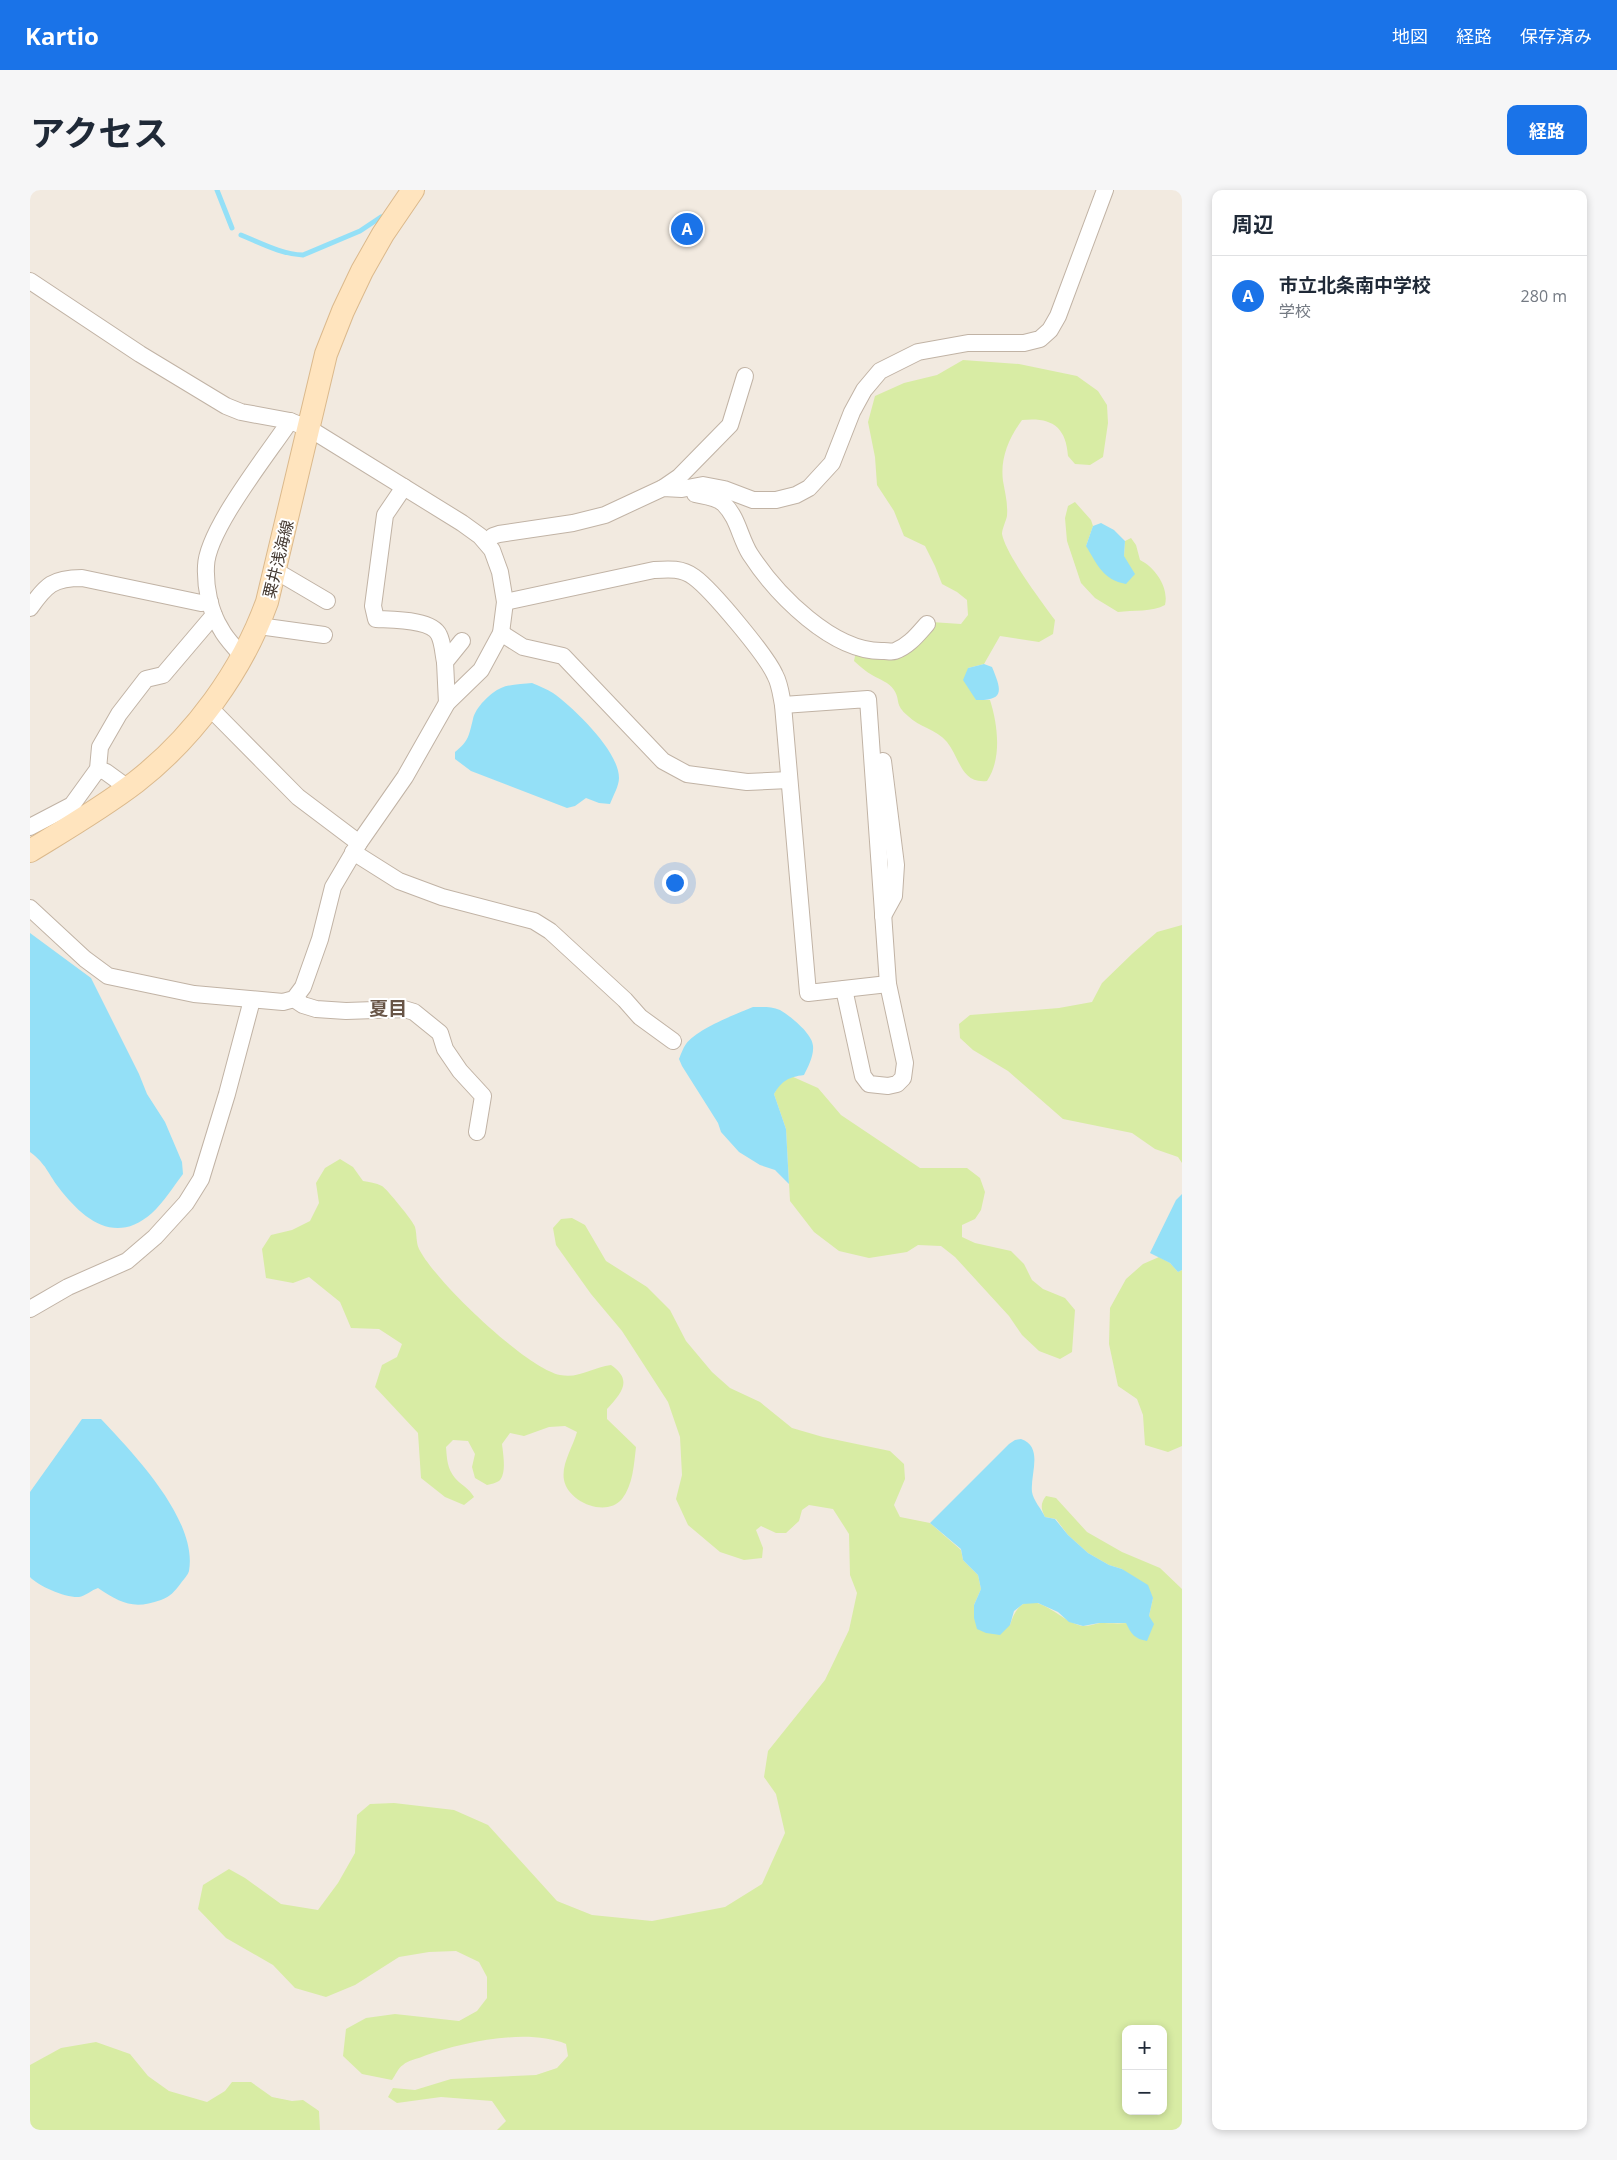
<!DOCTYPE html>
<html lang="ja">
<head>
<meta charset="utf-8">
<style>
  body { margin:0; font-family:"Open Sans","Noto Sans JP",sans-serif; background:#f6f6f7; color:#1f2937 }
  .controls { position:absolute; right:15px; bottom:15px; display:grid; overflow:hidden; border-radius:10px; box-shadow:0 2px 8px #0003 }
  .controls button { width:45px; height:45px; display:grid; place-items:center; padding:0; border:0; border-bottom:1px solid #e0e1e3; background:#fff; color:#1f2937; font:25px sans-serif }
  .you { position:absolute; left:644px; top:692px; width:18px; height:18px; margin:-12px; border:4px solid #fff; border-radius:50%; background:#1a73e8; box-shadow:0 0 0 8px #1a73e833 }
  .badge { display:grid; place-items:center; width:32px; height:32px; border-radius:50%; background:#1a73e8; color:#fff; font-size:16px; font-weight:700 }
  .pin { position:absolute; translate:-50% -50%; border:2px solid #fff; box-shadow:0 1px 5px #0006 }
  .list { margin:0; padding:0; list-style:none }
  h2 { display:flex; justify-content:space-between; align-items:center; height:65px; margin:0; padding:0 20px; font-size:21px }
  h2 small { font-size:16px; font-weight:400; color:#747a83 }
  .list li { display:grid; grid-template-columns:32px 1fr auto; gap:15px; align-items:center; box-sizing:border-box; height:80px; padding:0 20px; border-top:1px solid #e0e1e3 }
  .list b { display:block; font-size:19px; white-space:nowrap }
  .list p { margin:0; font-size:16px; white-space:nowrap; color:#747a83 }
  .list em { font-size:16px; font-style:normal; color:#747a83 }
  .map { position:relative; flex:none; width:1152px; height:1940px; overflow:hidden; border-radius:10px }
  header { display:flex; align-items:center; gap:30px; box-sizing:border-box; height:70px; padding:0 25px; background:#1a73e8; color:#fff }
  header strong { font-size:24px }
  nav { display:flex; gap:28px; margin-inline-start:auto; font-size:18px }
  .intro { display:flex; align-items:center; justify-content:space-between; box-sizing:border-box; height:120px; padding:0 30px }
  h1 { margin:0; font-size:35px }
  .button { padding:12px 22px; border-radius:10px; background:#1a73e8; color:#fff; font-size:18px; font-weight:700 }
  main { display:flex; gap:30px; padding:0 30px }
  aside { flex:1; background:#fff; border-radius:10px; box-shadow:0 2px 8px #0003 }
  .map>svg:first-child { display:block }
  .green { fill:#d8eca4; fill-rule:evenodd }
  .water { fill:#94e0f7 }
  .lines { fill:none; stroke-linecap:round; stroke-linejoin:round }
  .stream { stroke:#94e0f7; stroke-width:5 }
  .street-casing { stroke:#c1b3a5; stroke-width:18 }
  .secondary-casing { stroke:#dbb98c; stroke-width:24 }
  .street { stroke:#fff; stroke-width:16 }
  .secondary { stroke:#ffe4be; stroke-width:22 }
  .labels { text-anchor:middle; dominant-baseline:central; stroke-width:4; stroke-linejoin:round; paint-order:stroke }
  .street-label { font-size:16px; fill:#443931; stroke:#fff }
  .quarter-label { font-size:19px; font-weight:bold; fill:#685547; stroke:#fff }
</style>
</head>
<body>
<header>
<strong>Kartio</strong>
<nav><a>地図</a><a>経路</a><a>保存済み</a></nav>
</header>
<div class="intro"><h1>アクセス</h1><a class="button">経路</a></div>
<main>
<div class="map">
<svg width="1152" height="1940" viewBox="0 0 1152 1940">
  <rect width="100%" height="100%" fill="#f2eae0"/>
  <!-- green -->
  <g class="green">
    <path d="M 933,170 L 989,174 L 1047,186 L 1068,201 L 1077,215 L 1078,233 L 1073,267 L 1060,275 L 1045,274 L 1038,266 C 1036,236 1021,227 992,230 C 979,248 970,268 973,291 C 975,303 978,313 977,326 C 976,331 972,339 972,344 C 976,365 1012,412 1025,430 L 1023,444 L 1009,452 L 970,446 L 954,474 L 938,478 L 946,510 L 960,510 C 968,535 972,569 957,591 C 931,594 930,568 917,552 C 906,539 889,537 878,526 C 864,514 871,511 864,500 C 859,492 850,490 842,485 C 836,482 830,476 824,471 L 827,456 L 866,459 L 901,432 L 931,434 L 938,425 L 937,410 L 927,402 L 912,394 L 905,376 L 895,356 L 874,346 L 864,321 L 847,295 L 845,267 L 838,232 L 845,206 L 874,193 L 907,185 Z"/>
    <path d="M 1045,312 L 1061,330 L 1063,336 L 1056,356 L 1094,366 L 1095,351 L 1101,348 L 1106,355 L 1110,370 C 1126,378 1139,398 1135,415 C 1123,422 1103,420 1088,422 L 1065,408 L 1051,393 L 1037,351 L 1035,328 L 1038,316 Z"/>
    <polygon points="1152,735 1152,973 1148,967 1125,959 1102,943 1033,929 978,881 943,860 930,848 929,834 940,825 1029,818 1062,812 1072,793 1103,763 1127,742"/>
    <polygon points="761,886 788,898 811,925 890,978 937,978 950,988 955,1002 951,1020 945,1029 932,1035 932,1047 945,1053 981,1061 994,1074 1002,1090 1013,1099 1035,1108 1045,1120 1042,1162 1030,1169 1009,1161 992,1145 979,1126 925,1067 911,1056 888,1055 877,1062 839,1068 809,1061 784,1042 760,1011 756,939 744,904 750,893"/>
    <path d="M 310,969 L 323,977 L 333,991 C 339,992 346,993 352,996 C 356,998 384,1032 385,1037 C 387,1044 386,1053 389,1059 C 405,1091 496,1178 530,1185 C 549,1189 563,1177 581,1175 C 603,1190 592,1203 577,1219 L 577,1229 L 606,1257 C 604,1274 603,1295 592,1309 C 576,1328 538,1312 534,1290 C 531,1274 543,1257 547,1242 L 535,1236 L 519,1237 L 494,1246 L 480,1243 L 472,1254 C 473,1263 477,1284 469,1291 C 466,1293 461,1294 457,1295 L 445,1288 L 442,1277 L 445,1264 L 438,1251 L 423,1250 L 416,1257 C 417,1269 417,1278 425,1288 C 431,1295 439,1298 444,1307 L 434,1315 L 415,1307 L 391,1288 L 388,1243 L 345,1197 L 352,1175 L 367,1167 L 372,1154 L 349,1139 L 321,1138 L 310,1112 L 279,1087 L 263,1093 L 236,1088 L 232,1059 L 241,1045 L 262,1040 L 280,1031 L 289,1013 L 286,993 L 295,978 Z"/>
    <path d="M 542,1028 L 555,1035 L 576,1071 L 617,1097 L 640,1120 L 656,1151 L 682,1182 L 700,1198 L 730,1212 L 762,1238 L 793,1247 L 860,1261 L 874,1274 L 875,1289 L 864,1315 L 870,1327 L 900,1333 L 931,1360 L 933,1370 L 948,1385 L 951,1399 L 944,1415 L 980,1435 C 996,1383 1030,1435 1054,1436 C 1059,1436 1064,1434 1070,1433 C 1078,1433 1088,1434 1097,1433 C 1104,1431 1112,1428 1119,1426 L 1123,1408 L 1092,1379 L 1079,1375 L 1058,1363 L 1038,1345 L 1026,1329 L 1015,1327 C 1011,1319 1010,1314 1016,1306 L 1026,1308 L 1057,1342 L 1092,1362 L 1130,1378 L 1152,1399 L 1152,1940 L 467,1940 L 476,1931 L 462,1911 L 411,1907 L 367,1913 L 358,1907 L 363,1898 L 385,1900 L 421,1889 L 506,1885 L 527,1878 L 538,1866 L 536,1854 C 497,1838 433,1852 394,1866 C 388,1869 378,1870 373,1875 C 368,1878 365,1886 362,1890 L 332,1884 L 313,1866 L 316,1839 L 336,1828 L 365,1824 L 429,1831 L 447,1821 L 457,1808 L 457,1787 L 449,1772 L 426,1761 L 399,1762 L 369,1767 L 325,1795 L 296,1807 L 265,1798 L 243,1775 L 196,1748 L 168,1719 L 173,1695 L 199,1679 L 215,1688 L 251,1714 L 288,1720 L 308,1693 L 325,1663 L 327,1625 L 340,1614 L 364,1613 L 424,1620 L 458,1635 L 527,1711 L 562,1725 L 622,1731 L 695,1717 L 732,1694 L 755,1643 L 746,1604 L 734,1587 L 738,1561 L 795,1490 L 819,1440 L 827,1403 L 820,1385 L 819,1344 L 803,1319 L 779,1315 L 772,1320 L 769,1331 L 756,1343 L 746,1343 L 731,1336 L 726,1340 L 733,1358 L 732,1368 L 714,1370 L 690,1362 L 658,1335 L 646,1309 L 652,1285 L 650,1247 L 638,1212 L 592,1141 L 561,1104 L 526,1055 L 523,1038 L 531,1029 ZM 1096,1839 L 1133,1839 L 1133,1921 L 1096,1921 Z"/>
    <polygon points="1129,1067 1140,1073 1148,1082 1152,1080 1152,1256 1138,1262 1115,1255 1113,1225 1107,1209 1088,1196 1079,1154 1080,1118 1096,1089 1113,1074"/>
    <polygon points="66,1852 100,1864 118,1886 139,1901 177,1912 195,1901 202,1892 221,1892 242,1907 262,1911 273,1910 289,1921 290,1940 0,1940 0,1875 31,1858"/>
  </g>
  <!-- water -->
  <g class="water">
    <path d="M 1071,333 L 1084,340 L 1095,351 L 1094,366 L 1105,384 L 1096,394 C 1073,390 1067,374 1056,356 L 1063,336 Z"/>
    <path d="M 954,474 L 962,477 C 971,499 976,511 946,510 L 933,490 L 938,478 Z"/>
    <path d="M 502,493 C 509,496 517,499 523,503 C 544,518 589,561 589,588 C 589,596 583,606 580,614 L 569,613 L 556,608 L 545,616 L 537,618 L 441,581 L 425,569 L 425,562 C 439,551 439,545 443,529 C 445,518 461,502 471,498 C 480,494 493,494 502,493 Z"/>
    <path d="M 0,743 L 61,788 L 109,884 L 117,904 L 135,932 L 152,972 L 153,984 C 143,997 134,1012 122,1023 C 85,1056 53,1029 29,998 C 17,982 17,975 0,962 Z"/>
    <path d="M 723,817 C 732,817 741,816 750,820 C 759,825 783,844 783,856 C 784,866 778,877 774,885 C 758,887 752,891 744,904 L 756,939 L 759,994 L 745,980 L 730,975 L 709,962 L 691,942 L 688,933 L 652,876 L 649,869 C 651,864 653,858 656,854 C 667,839 706,824 723,817 Z"/>
    <polygon points="1152,1004 1152,1080 1148,1082 1140,1073 1120,1063 1146,1010"/>
    <path d="M 52,1229 L 71,1229 C 103,1263 168,1330 159,1381 C 158,1385 153,1390 151,1393 C 144,1402 141,1406 131,1410 C 103,1420 91,1413 68,1398 C 62,1400 55,1406 49,1407 C 36,1408 8,1396 0,1387 L 0,1302 Z"/>
    <path d="M 991,1249 C 1014,1257 1000,1284 1002,1302 C 1003,1310 1012,1320 1015,1327 L 1025,1329 L 1038,1345 L 1058,1363 L 1079,1375 L 1092,1379 L 1118,1395 L 1123,1408 L 1119,1426 L 1124,1434 L 1117,1451 C 1105,1449 1101,1444 1096,1433 L 1069,1433 L 1053,1436 L 1039,1432 L 1028,1422 L 1008,1413 L 993,1414 L 984,1421 L 980,1435 L 970,1445 L 956,1443 L 947,1439 L 944,1428 L 944,1415 L 951,1399 L 948,1385 L 933,1370 L 931,1359 L 900,1333 L 979,1254 L 985,1250 Z"/>
  </g>
  <g class="lines">
    <!-- stream -->
    <g class="stream">
      <polyline points="187,0 202,38"/>
      <path d="M 211,45 C 231,53 251,64 273,65 L 330,41 L 351,27"/>
    </g>
    <!-- street casing -->
    <g class="street-casing">
      <g id="street">
        <polyline points="0,91 110,164 196,216 211,222 260,231 280,239 432,333 450,346 462,360 470,382 475,412 471,443 451,480 417,513 375,587 329,653 303,697 290,749 273,797 264,809 253,812 164,804 78,786 55,769 0,718"/>
        <path d="M 374,297 L 355,325 L 343,416 L 346,429 C 362,430 402,429 409,445 C 413,453 413,463 415,472"/>
        <polyline points="633,298 649,287 700,235 715,186"/>
        <path d="M 665,304 C 674,306 687,307 694,314 C 708,328 710,348 720,364 C 746,404 803,463 854,461 C 857,461 862,462 865,461 C 879,456 888,444 897,434"/>
        <polyline points="456,352 463,346 469,344 543,333 575,325 633,298 652,299 673,295 694,299 723,310 746,310 766,305 779,298 802,273 822,222 834,200 850,181 888,162 938,153 994,153 1010,149 1020,140 1028,126 1075,0"/>
        <polyline points="246,381 297,411"/>
        <path d="M 475,412 L 624,380 C 639,379 652,378 664,387 C 682,400 736,465 745,485 C 750,494 751,505 753,515 L 778,803 L 858,794"/>
        <path d="M 0,418 C 16,395 23,388 52,388 L 171,413 L 180,412"/>
        <polyline points="229,436 294,445"/>
        <polyline points="471,443 493,457 533,466 633,571 657,584 717,592 759,590"/>
        <path d="M 212,466 C 205,457 196,449 191,439 C 180,422 175,397 176,376 C 177,340 238,264 260,231"/>
        <polyline points="417,513 415,472 432,451"/>
        <polyline points="753,515 838,509 858,794 875,873 873,888 867,894 858,896 839,894 833,886 814,799"/>
        <polyline points="179,517 268,607 329,653"/>
        <polyline points="853,571 866,675 864,706 853,726"/>
        <polyline points="68,579 76,582 98,598"/>
        <polyline points="0,637 42,615 68,579 70,557 89,524 116,489 133,485 184,425"/>
        <polyline points="323,662 369,691 412,707 504,731 520,741 595,810 610,827 643,851"/>
        <polyline points="264,809 273,815 286,819 316,821 374,819 384,822 410,843 415,859 430,881 453,906 447,942"/>
        <polyline points="0,1119 38,1097 97,1071 125,1047 156,1013 171,989 197,904 222,810"/>
      </g>
    </g>
    <!-- secondary casing -->
    <g class="secondary-casing">
      <path id="secondary" d="M 0,661 C 36,639 72,618 106,592 C 164,547 212,481 237,412 L 296,164 L 313,121 L 332,81 L 353,44 L 383,0"/>
    </g>
    <!-- street -->
    <use href="#street" class="street"/>
    <!-- secondary -->
    <use href="#secondary" class="secondary"/>
  </g>
  <g class="labels">
    <!-- street labels -->
    <g class="street-label">
      <text transform="translate(248 369) rotate(-76)">粟井浅海線</text>
    </g>
    <!-- quarter labels -->
    <g class="quarter-label">
      <text x="358" y="818">夏目</text>
    </g>
  </g>
</svg>
<div class="controls">
<button>+</button>
<button>−</button>
</div>
<div class="you"></div>
<div class="pin badge" style="left:657px;top:39px">A</div>
</div>
<aside>
<h2>周辺<small></small></h2>
<ul class="list">
<li><span class="badge">A</span><div><b>市立北条南中学校</b><p>学校</p></div><em>280 m</em></li>
</ul>
</aside>
</main>
</body>
</html>
